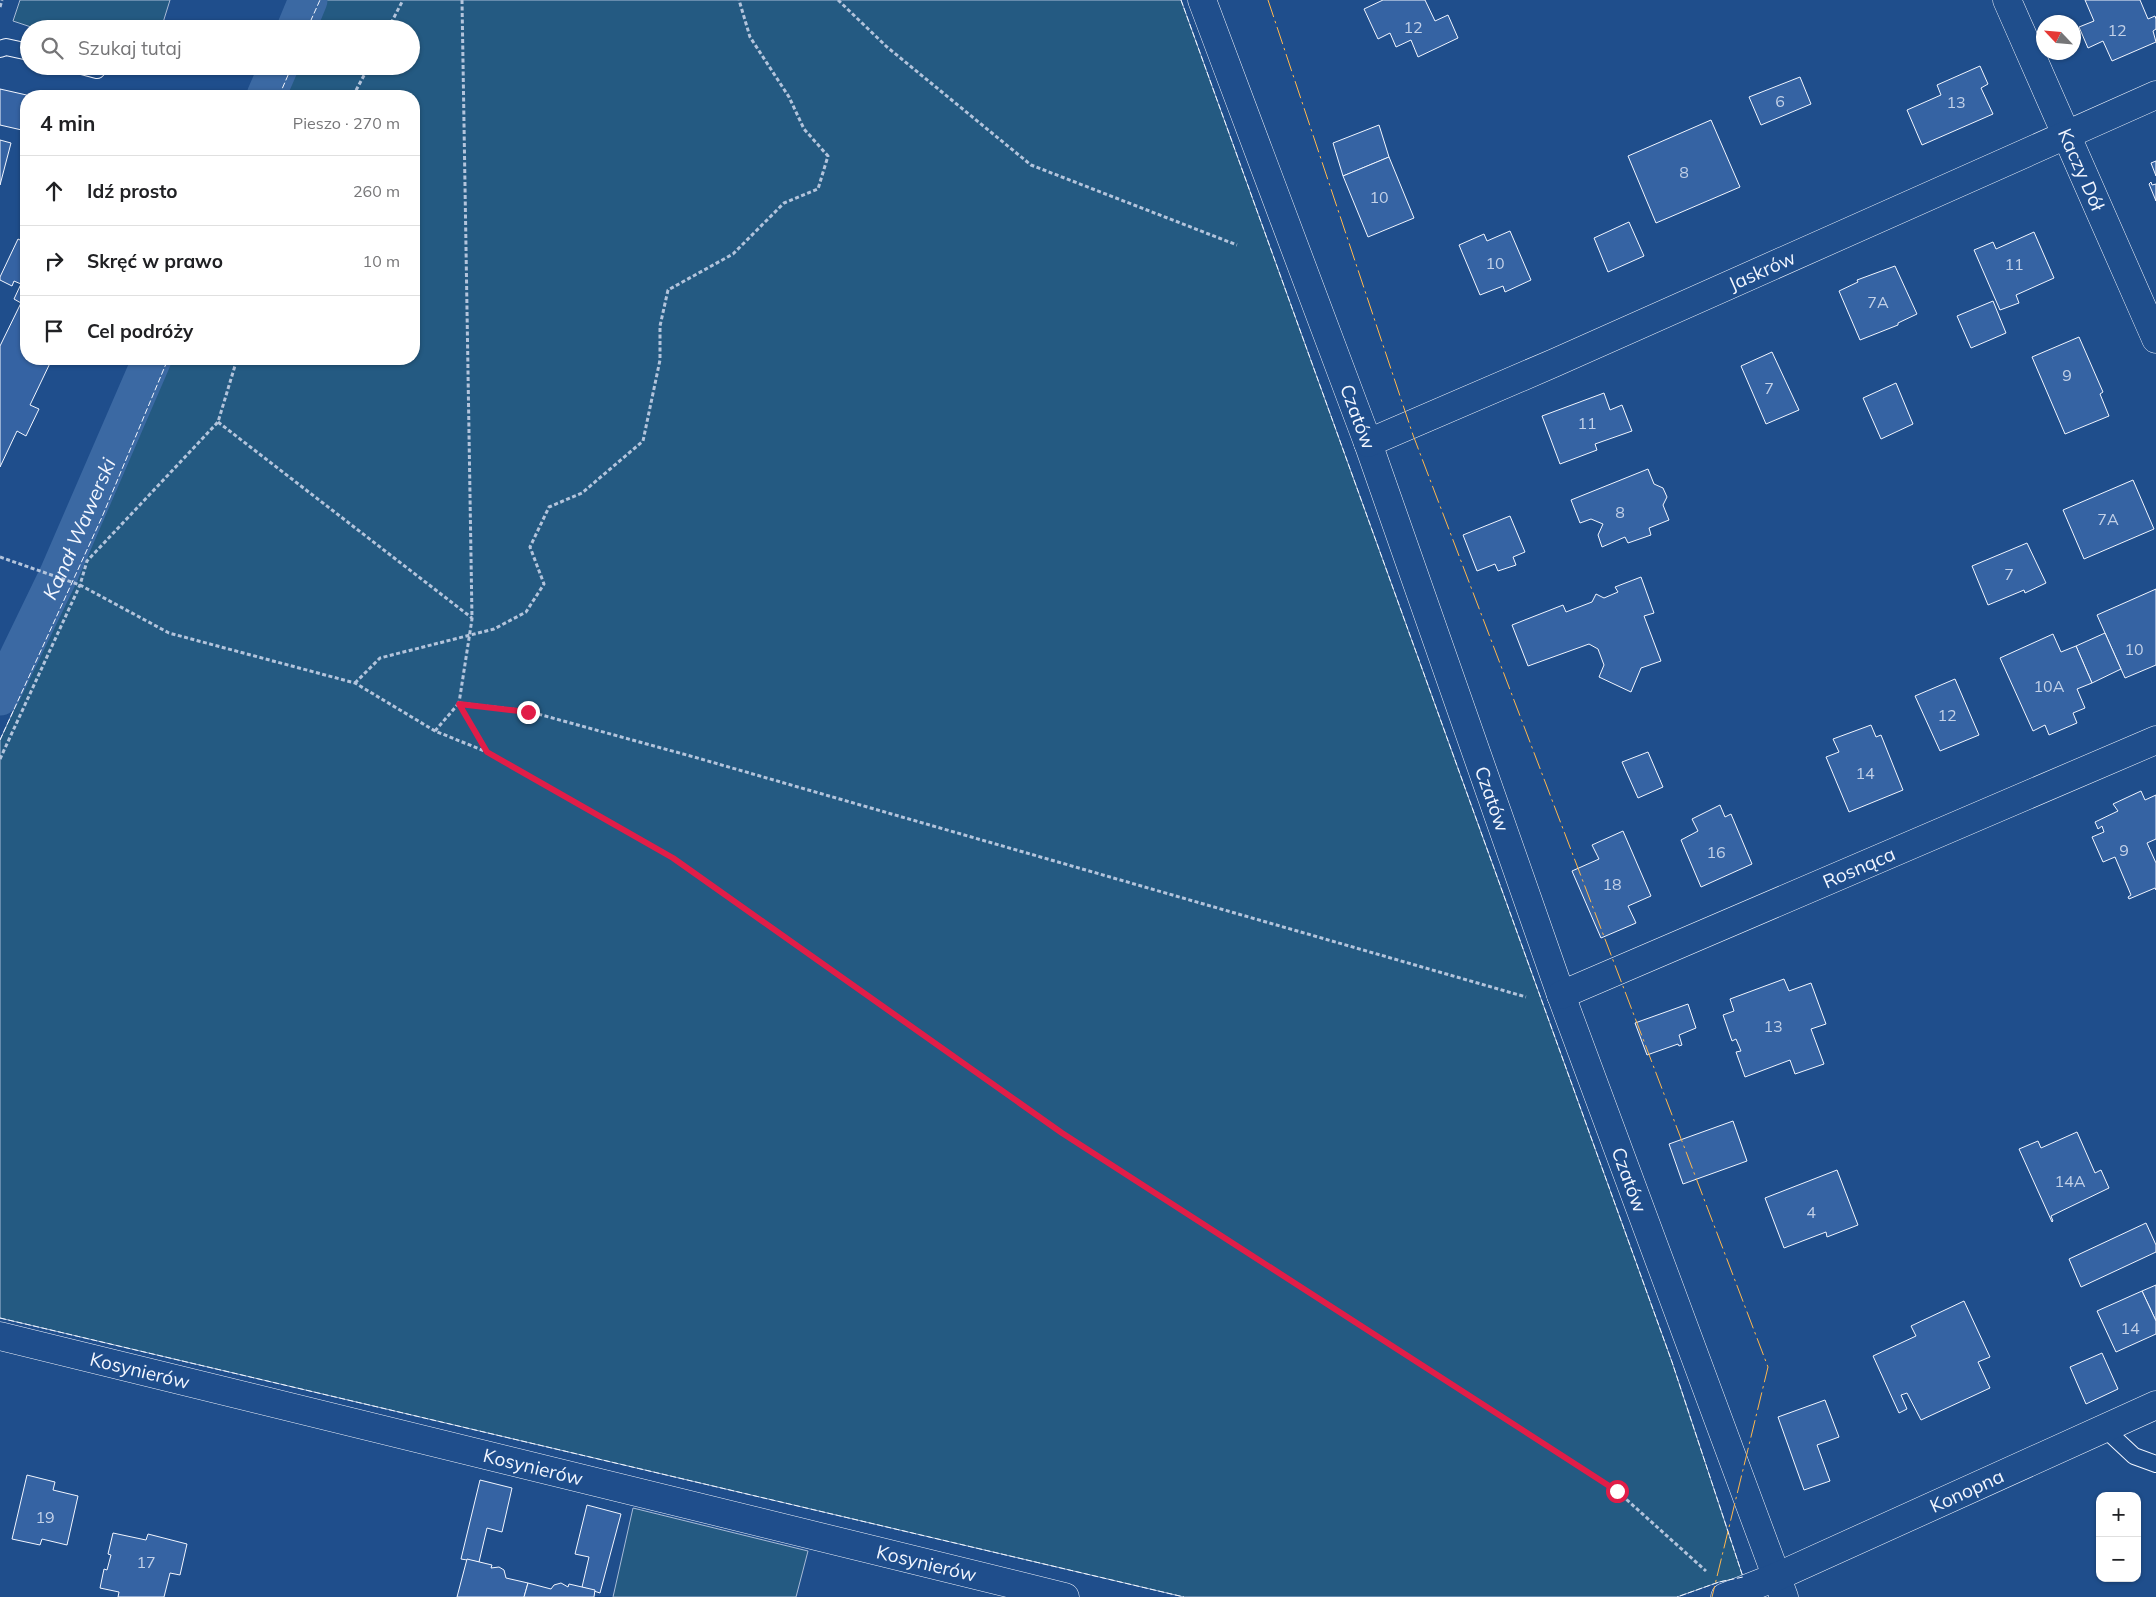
<!DOCTYPE html>
<html lang="pl">
<head>
<meta charset="utf-8">
<style>
  body { margin:0; font-family:Mulish,sans-serif; background:#f2f2f2; color:#202124 }
  .controls { position:absolute; right:15px; bottom:15px; display:grid; overflow:hidden; border-radius:10px; box-shadow:0 1px 4px #0004 }
  .controls button { width:45px; height:45px; display:grid; place-items:center; padding:0; border:0; border-bottom:1px solid #e0e0e0; background:#fff; color:#202124; font:25px sans-serif }
  .compass { position:absolute; left:2036px; top:15px; width:45px; height:45px; border-radius:50%; background:#fff; box-shadow:0 1px 4px #0004; rotate:296deg }
  .stop { position:absolute; width:15px; height:15px; margin:-11px; border:4px solid #e11d48; border-radius:50%; background:#fff }
  .stop.end { background:#e11d48; border-color:#fff; box-shadow:0 1px 5px #0008 }
  .list { margin:0; padding:0; list-style:none }
  h2 { display:flex; justify-content:space-between; align-items:center; height:65px; margin:0; padding:0 20px; font-size:21px }
  h2 small { font-size:16px; font-weight:400; color:#757577 }
  .list li { display:grid; grid-template-columns:32px 1fr auto; gap:15px; align-items:center; box-sizing:border-box; height:70px; padding:0 20px; border-top:1px solid #e0e0e0 }
  .list b { display:block; font-size:19px; white-space:nowrap }
  .list em { font-size:16px; font-style:normal; color:#757577 }
  .icon { flex:none; width:28px; height:28px; fill:none; stroke:currentColor; stroke-width:2; stroke-linecap:round; stroke-linejoin:round }
  .map { position:relative; flex:none; width:2156px; height:1597px; overflow:hidden }
  .search { position:absolute; background:#fff; box-shadow:0 1px 4px #0004; left:20px; top:20px; width:400px; height:55px; display:flex; align-items:center; gap:12px; box-sizing:border-box; padding:0 18px; border-radius:28px; color:#757577; font-size:19px }
  .panel { position:absolute; background:#fff; box-shadow:0 1px 4px #0004; left:20px; top:90px; width:400px; height:275px; border-radius:20px }
  .map>svg:first-child { display:block }
  .green { fill:#245a82; stroke:#a8bbd7 }
  .lines { fill:none; stroke-linecap:round; stroke-linejoin:round }
  .canal { stroke:#3b69a3; stroke-width:39 }
  .building { fill:#3563a3; stroke:#f2f6ff }
  .service-casing { stroke:#f2f6ff; stroke-width:18 }
  .minor-casing { stroke:#f2f6ff; stroke-width:29 }
  .path { stroke:#b3c4dc; stroke-width:3; stroke-dasharray:4 2.5; stroke-linecap:butt }
  .service { stroke:#1f4e8c; stroke-width:16 }
  .minor { stroke:#1f4e8c; stroke-width:28 }
  .fence { stroke:#f2f6ff; stroke-width:1; stroke-dasharray:6 2.5; stroke-linecap:butt }
  .power { stroke:#ffb74d; stroke-width:1; stroke-dasharray:18 4 2.5 4; stroke-linecap:butt }
  .route { stroke:#e11d48; stroke-width:6 }
  .labels { text-anchor:middle; dominant-baseline:central; stroke-width:4; stroke-linejoin:round; paint-order:stroke }
  .number-label { font-size:16px; fill:#c3d1e8 }
  .street-label { font-size:19px; fill:#f2f6ff; stroke:#1f4e8c }
  .water-label { font-size:20px; font-style:italic; fill:#f2f6ff; stroke:#1f4e8c }
</style>
</head>
<body>
<div class="map">
<svg width="2156" height="1597" viewBox="0 0 2156 1597">
  <rect width="100%" height="100%" fill="#1f4e8c"/>
  <!-- green -->
  <g class="green">
    <polygon points="20,0 170,0 161,29 37,29 13,21"/>
    <polygon points="320,0 1181,0 1672,1362 1743,1577 1719,1582 1677,1597 1184,1597 0,1318 0,740 102,517 168,359 414,359 414,96 279,96 292,66 411,66 411,29 307,29"/>
    <polygon points="633,1508 808,1551 796,1597 613,1597"/>
  </g>
  <g class="lines">
    <!-- canal -->
    <g class="canal">
      <polyline points="296,29 308,0"/>
      <polyline points="266,96 279,66"/>
      <path id="s1" d="M 0,696 L 59,574 L 152,359"/>
    </g>
  </g>
  <!-- building -->
  <g class="building">
    <polygon points="1383,0 1425,0 1435,21 1448,15 1458,38 1418,57 1411,40 1396,47 1390,33 1378,39 1364,9"/>
    <polygon points="2085,0 2140,0 2148,19 2155,16 2156,19 2156,29 2153,31 2156,42 2112,61 2103,41 2088,48 2079,27 2094,21"/>
    <polygon points="1980,66 1988,84 1981,88 1993,114 1922,145 1907,110 1941,95 1937,85"/>
    <polygon points="1800,77 1811,104 1761,125 1749,97"/>
    <polygon points="0,89 31,96 26,96 26,131 0,125"/>
    <polygon points="1711,120 1740,187 1656,223 1628,156"/>
    <polygon points="1379,125 1389,157 1343,176 1333,143"/>
    <polygon points="0,140 11,143 0,185"/>
    <polygon points="1389,157 1414,218 1368,237 1343,176"/>
    <polygon points="2156,161 2156,176 2151,163"/>
    <polygon points="2151,182 2152,185 2156,184 2156,201 2149,184"/>
    <polygon points="1629,222 1644,256 1608,272 1594,238"/>
    <polygon points="1510,231 1531,280 1505,292 1503,286 1480,295 1459,245 1484,234 1487,241"/>
    <polygon points="2034,232 2054,278 2016,295 2019,303 2000,310 1974,250 1993,242 1996,249"/>
    <polygon points="18,239 26,243 26,359 52,359 30,405 39,409 26,436 17,431 0,467 0,346 21,303 14,299 21,284 14,281 12,286 0,280 0,277"/>
    <polygon points="1895,266 1917,314 1898,323 1898,325 1860,340 1839,291 1858,282 1857,280"/>
    <polygon points="1993,301 2006,333 1971,348 1957,316"/>
    <polygon points="2079,337 2103,392 2100,394 2109,416 2065,434 2032,357"/>
    <polygon points="1772,352 1799,410 1766,424 1741,366"/>
    <polygon points="1896,383 1913,424 1881,439 1863,398"/>
    <polygon points="1604,393 1610,410 1622,405 1632,431 1595,444 1597,450 1560,464 1542,416"/>
    <polygon points="1648,469 1654,484 1663,488 1667,497 1663,505 1669,520 1649,528 1651,535 1628,543 1625,537 1602,547 1598,535 1603,524 1591,519 1580,523 1571,500"/>
    <polygon points="2133,480 2154,529 2084,559 2063,510"/>
    <polygon points="1510,516 1525,552 1513,557 1516,565 1498,571 1495,564 1477,571 1463,535"/>
    <polygon points="2027,543 2046,583 2025,593 2024,590 1988,605 1972,566"/>
    <polygon points="1641,577 1654,613 1644,616 1661,661 1641,668 1631,692 1599,677 1604,665 1598,649 1589,644 1528,666 1512,625 1563,605 1566,612 1592,602 1596,594 1604,598 1618,592 1615,587"/>
    <polygon points="2156,589 2156,665 2125,678 2097,615"/>
    <polygon points="2105,633 2121,669 2092,683 2076,646"/>
    <polygon points="2053,634 2061,652 2076,646 2092,683 2077,689 2085,708 2073,713 2077,723 2049,735 2045,725 2033,731 2000,658"/>
    <polygon points="1955,679 1979,735 1940,751 1915,696"/>
    <polygon points="1871,725 1876,737 1881,735 1903,790 1849,812 1826,757 1839,752 1833,739"/>
    <polygon points="1648,752 1663,787 1638,798 1622,762"/>
    <polygon points="2141,791 2145,800 2156,795 2156,839 2147,843 2156,863 2156,890 2155,888 2129,899 2128,897 2131,895 2115,857 2103,862 2092,837 2104,832 2102,826 2098,829 2095,822 2118,811 2113,804"/>
    <polygon points="1720,805 1725,817 1731,814 1752,864 1701,887 1681,840 1698,831 1692,819"/>
    <polygon points="1623,831 1651,896 1628,906 1636,923 1601,938 1572,871 1599,859 1592,845"/>
    <polygon points="1784,979 1789,991 1811,983 1826,1024 1811,1029 1824,1064 1795,1074 1790,1060 1745,1077 1736,1052 1741,1051 1736,1039 1732,1041 1723,1015 1734,1011 1730,999"/>
    <polygon points="1688,1004 1696,1028 1679,1035 1682,1045 1679,1046 1678,1044 1647,1055 1635,1023"/>
    <polygon points="1733,1121 1747,1161 1683,1184 1669,1144"/>
    <polygon points="2077,1132 2095,1173 2101,1170 2109,1188 2051,1216 2053,1221 2052,1222 2019,1149 2038,1141 2041,1148"/>
    <polygon points="1837,1170 1858,1225 1827,1237 1826,1232 1784,1248 1765,1198"/>
    <polygon points="2146,1223 2156,1245 2156,1252 2081,1287 2069,1259"/>
    <polygon points="2156,1285 2156,1321 2142,1291"/>
    <polygon points="2142,1291 2156,1321 2156,1334 2116,1352 2097,1311"/>
    <polygon points="1964,1301 1990,1357 1978,1362 1990,1388 1921,1420 1907,1393 1901,1395 1907,1409 1899,1413 1873,1356 1916,1336 1911,1326"/>
    <polygon points="2102,1353 2118,1389 2086,1404 2070,1367"/>
    <polygon points="1825,1400 1839,1437 1817,1445 1830,1481 1804,1490 1778,1417"/>
    <polygon points="27,1475 55,1482 53,1490 78,1496 67,1545 42,1539 40,1545 12,1539"/>
    <polygon points="480,1480 512,1488 502,1532 487,1528 479,1562 461,1559"/>
    <polygon points="587,1505 621,1514 600,1593 582,1587 589,1557 575,1554"/>
    <polygon points="113,1533 146,1540 148,1534 187,1544 180,1575 170,1573 164,1597 118,1597 119,1592 100,1588 104,1569 107,1570 111,1555 108,1554"/>
    <polygon points="467,1559 492,1565 491,1568 499,1567 504,1570 506,1578 528,1583 524,1597 457,1597"/>
    <polygon points="528,1583 551,1589 554,1585 561,1583 568,1587 569,1584 595,1590 594,1597 524,1597"/>
  </g>
  <g class="lines">
    <!-- service casing -->
    <g class="service-casing">
      <g id="service">
        <polyline points="0,49 6,47 29,52"/>
        <polyline points="82,66 97,70"/>
        <polyline points="2104,1428 2134,1456 2156,1464"/>
      </g>
    </g>
    <!-- minor casing -->
    <g class="minor-casing">
      <g id="minor">
        <path id="s2" d="M 1202,0 L 1368,443 L 1561,995 L 1784,1597"/>
        <path id="s3" d="M 2007,0 L 2156,339"/>
        <path id="s4" d="M 1368,443 L 1554,363 L 2156,95"/>
        <path id="s5" d="M 1561,995 L 2156,740"/>
        <path id="s6" d="M 0,1336 L 1065,1597"/>
        <path id="s7" d="M 1725,1597 L 1776,1577 L 2156,1405"/>
      </g>
    </g>
    <!-- path -->
    <g class="path">
      <polyline points="462,0 472,619 459,703 486,751"/>
      <polyline points="838,0 887,47 1031,165 1237,245"/>
      <polyline points="0,7 2,0"/>
      <polyline points="388,29 403,0"/>
      <polyline points="353,96 369,66"/>
      <polyline points="218,422 472,618"/>
      <polyline points="0,557 80,585 169,633 355,683 435,731 487,752 673,858 1062,1133 1617,1491 1706,1571"/>
      <polyline points="355,683 380,658 494,629 526,612 544,584 530,547 549,507 582,493 643,441 660,360 660,326 668,290 733,254 784,203 818,189 828,156 804,129 789,97 750,37 739,0"/>
      <polyline points="435,731 459,703 527,711 694,757 1526,997"/>
      <polyline points="0,759 80,585 87,561 218,422 237,359"/>
    </g>
    <!-- service -->
    <use href="#service" class="service"/>
    <!-- minor -->
    <use href="#minor" class="minor"/>
    <!-- fence -->
    <g class="fence">
      <polyline points="1181,0 1672,1362 1743,1577 1719,1582 1677,1597"/>
      <polyline points="307,29 320,0"/>
      <polyline points="279,96 292,66"/>
      <polyline points="0,740 102,517 168,359"/>
      <polyline points="0,1318 1184,1597"/>
    </g>
    <!-- power -->
    <polyline class="power" points="1268,0 1413,435 1768,1367 1712,1597"/>
  </g>
  <g class="lines">
    <!-- route -->
    <polyline class="route" points="528,712 459,704 487,752 673,858 1062,1133 1617,1491"/>
  </g>
  <g class="labels">
    <!-- number labels -->
    <g class="number-label">
      <text x="1413" y="27">12</text>
      <text x="2117" y="30">12</text>
      <text x="1780" y="101">6</text>
      <text x="1956" y="102">13</text>
      <text x="1684" y="172">8</text>
      <text x="1379" y="197">10</text>
      <text x="1495" y="263">10</text>
      <text x="2014" y="264">11</text>
      <text x="1878" y="302">7A</text>
      <text x="2067" y="375">9</text>
      <text x="1769" y="388">7</text>
      <text x="1587" y="423">11</text>
      <text x="1620" y="512">8</text>
      <text x="2108" y="519">7A</text>
      <text x="2009" y="574">7</text>
      <text x="2134" y="649">10</text>
      <text x="2049" y="686">10A</text>
      <text x="1947" y="715">12</text>
      <text x="1865" y="773">14</text>
      <text x="2124" y="850">9</text>
      <text x="1716" y="852">16</text>
      <text x="1612" y="884">18</text>
      <text x="1773" y="1026">13</text>
      <text x="2070" y="1181">14A</text>
      <text x="1811" y="1212">4</text>
      <text x="2130" y="1328">14</text>
      <text x="45" y="1517">19</text>
      <text x="146" y="1562">17</text>
    </g>
    <!-- street labels -->
    <g class="street-label">
      <text stroke="none"><textPath href="#s3" startOffset="185">Kaczy Dół</textPath></text>
      <text stroke="none"><textPath href="#s4" startOffset="430">Jaskrów</textPath></text>
      <text stroke="none"><textPath href="#s2" startOffset="445">Czatów</textPath></text>
      <text stroke="none"><textPath href="#s2" startOffset="850">Czatów</textPath></text>
      <text stroke="none"><textPath href="#s5" startOffset="324">Rosnąca</textPath></text>
      <text stroke="none"><textPath href="#s2" startOffset="1255">Czatów</textPath></text>
      <text stroke="none"><textPath href="#s6" startOffset="144">Kosynierów</textPath></text>
      <text stroke="none"><textPath href="#s6" startOffset="549">Kosynierów</textPath></text>
      <text stroke="none"><textPath href="#s7" startOffset="264">Konopna</textPath></text>
      <text stroke="none"><textPath href="#s6" startOffset="954">Kosynierów</textPath></text>
    </g>
    <!-- water labels -->
    <g class="water-label">
      <text stroke="none"><textPath href="#s1" startOffset="185">Kanał Wawerski</textPath></text>
    </g>
  </g>
</svg>
<div class="controls">
<button>+</button>
<button>−</button>
</div>
<svg class="compass" viewBox="-18 -18 36 36"><path d="M0-13l5 13h-10z" fill="#e53935"/><path d="M0 13l5-13h-10z" fill="#757577"/></svg>
<div class="stop" style="left:1617px;top:1491px"></div>
<div class="stop end" style="left:528px;top:712px"></div>
<div class="search"><svg class="icon" aria-label="search" viewBox="0 0 24 24"><circle cx="10" cy="10" r="6"/><path d="M15 15l6 6"/></svg>Szukaj tutaj</div>
<section class="panel">
<h2>4 min<small>Pieszo · 270 m</small></h2>
<ul class="list">
<li><svg class="icon" aria-label="ahead" viewBox="0 0 24 24"><path d="M12 20V5M6 11l6-6 6 6"/></svg><div><b>Idź prosto</b></div><em>260 m</em></li>
<li><svg class="icon" aria-label="right" viewBox="0 0 24 24"><path d="M7 20v-9h11M14 6l5 5-5 5"/></svg><div><b>Skręć w prawo</b></div><em>10 m</em></li>
<li><svg class="icon" aria-label="arrive" viewBox="0 0 24 24"><path d="M6 21V4h12l-3 4 3 4H6"/></svg><div><b>Cel podróży</b></div></li>
</ul>
</section>
</div>
</body>
</html>
